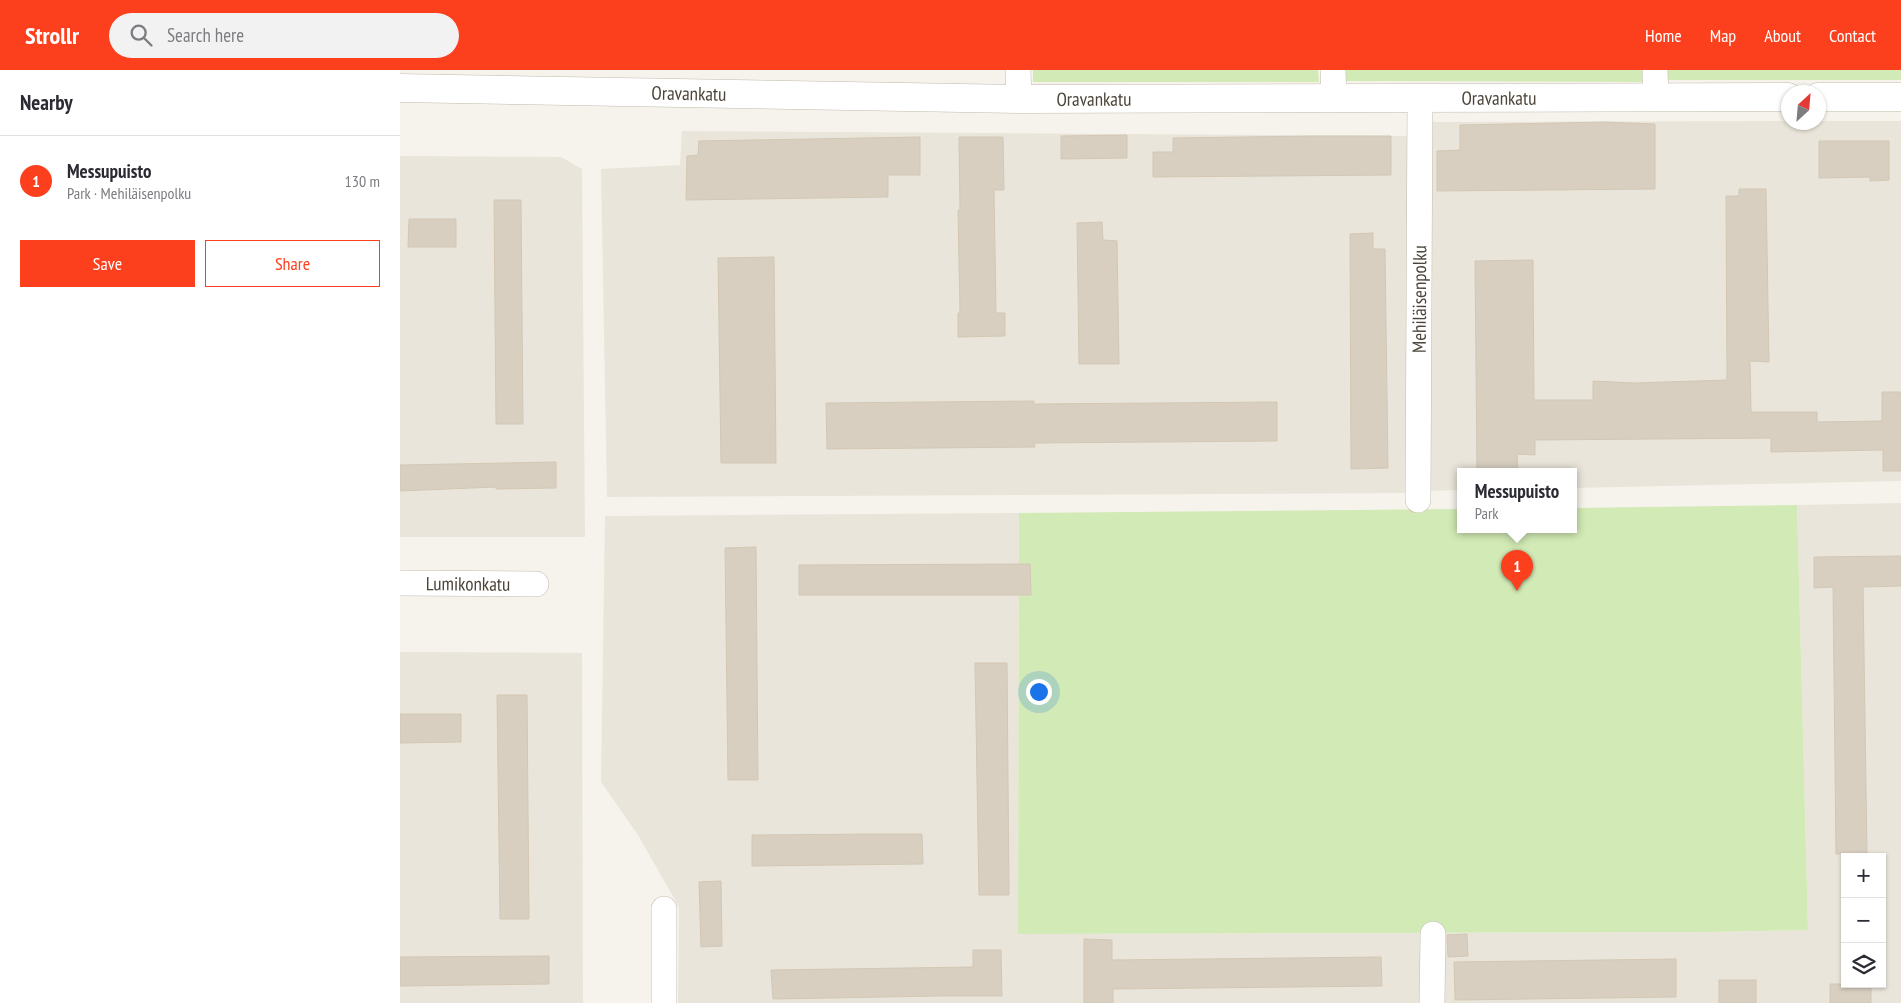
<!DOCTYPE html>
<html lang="en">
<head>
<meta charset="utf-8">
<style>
  body { margin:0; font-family:"PT Sans Narrow",sans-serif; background:#f2f2f3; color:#2b2b33 }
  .controls { position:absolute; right:15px; bottom:15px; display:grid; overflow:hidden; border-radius:0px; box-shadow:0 1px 4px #0004 }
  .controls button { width:45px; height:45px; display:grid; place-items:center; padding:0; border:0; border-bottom:1px solid #e1e1e2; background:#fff; color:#2b2b33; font:25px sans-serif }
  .compass { position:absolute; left:1381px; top:15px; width:45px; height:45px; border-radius:50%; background:#fff; box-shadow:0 1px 4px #0004; rotate:26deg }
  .you { position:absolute; left:638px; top:621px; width:18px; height:18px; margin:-12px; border:4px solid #fff; border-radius:50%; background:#1a73e8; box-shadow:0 0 0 8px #1a73e833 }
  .badge { display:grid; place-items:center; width:32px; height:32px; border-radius:50%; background:#fc3f1d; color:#fff; font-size:16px; font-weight:700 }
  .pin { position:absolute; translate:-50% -41px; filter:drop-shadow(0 1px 2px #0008) }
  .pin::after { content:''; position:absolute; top:26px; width:18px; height:15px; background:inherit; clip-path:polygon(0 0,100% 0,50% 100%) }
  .popup { position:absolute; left:1057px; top:398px; width:120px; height:65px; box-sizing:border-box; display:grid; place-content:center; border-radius:0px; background:#fff; filter:drop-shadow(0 1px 4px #0005); font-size:16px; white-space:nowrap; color:#7c7c81 }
  .popup b { font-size:19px; color:#2b2b33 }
  .popup::after { content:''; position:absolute; left:50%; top:100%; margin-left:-10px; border:10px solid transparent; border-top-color:#fff }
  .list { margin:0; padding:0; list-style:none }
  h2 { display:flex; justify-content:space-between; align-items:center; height:65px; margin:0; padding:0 20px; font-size:21px }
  h2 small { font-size:16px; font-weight:400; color:#7c7c81 }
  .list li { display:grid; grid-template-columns:32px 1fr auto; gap:15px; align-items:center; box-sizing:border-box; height:90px; padding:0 20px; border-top:1px solid #e1e1e2 }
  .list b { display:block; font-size:19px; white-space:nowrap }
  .list p { margin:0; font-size:16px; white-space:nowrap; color:#7c7c81 }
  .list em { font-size:16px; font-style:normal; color:#7c7c81 }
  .actions { display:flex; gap:10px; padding:15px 20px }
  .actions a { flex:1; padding:11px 0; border:1px solid #fc3f1d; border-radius:0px; text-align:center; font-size:18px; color:#fc3f1d }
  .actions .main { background:#fc3f1d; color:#fff }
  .icon { flex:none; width:28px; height:28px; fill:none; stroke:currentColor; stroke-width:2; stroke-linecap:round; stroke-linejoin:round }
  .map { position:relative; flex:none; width:1501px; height:933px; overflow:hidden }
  header { display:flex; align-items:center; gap:30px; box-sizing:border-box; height:70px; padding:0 25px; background:#fc3f1d; color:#fff }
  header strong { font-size:24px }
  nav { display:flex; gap:28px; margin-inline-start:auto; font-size:18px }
  .search { width:350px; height:45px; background:#f2f2f3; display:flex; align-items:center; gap:12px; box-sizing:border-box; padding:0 18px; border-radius:28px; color:#7c7c81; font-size:19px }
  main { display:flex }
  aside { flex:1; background:#fff }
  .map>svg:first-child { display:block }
  .residential { fill:#eae5da; fill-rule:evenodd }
  .green { fill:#d2eab5 }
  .building { fill:#d8cfc1; stroke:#d3c7b4 }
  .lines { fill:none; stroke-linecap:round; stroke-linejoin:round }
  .minor-casing { stroke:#c2bbae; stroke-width:26 }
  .tertiary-casing { stroke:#c2bbae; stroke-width:29 }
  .minor { stroke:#fff; stroke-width:25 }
  .tertiary { stroke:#fff; stroke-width:28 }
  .labels { text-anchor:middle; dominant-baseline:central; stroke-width:4; stroke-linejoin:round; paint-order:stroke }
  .street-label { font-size:19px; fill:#4b4439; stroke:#fff }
</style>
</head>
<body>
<header>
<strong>Strollr</strong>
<div class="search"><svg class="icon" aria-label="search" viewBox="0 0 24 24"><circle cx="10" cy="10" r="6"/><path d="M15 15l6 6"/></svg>Search here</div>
<nav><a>Home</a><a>Map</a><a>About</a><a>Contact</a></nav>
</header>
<main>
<aside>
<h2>Nearby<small></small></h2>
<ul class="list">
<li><span class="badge">1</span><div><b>Messupuisto</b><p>Park · Mehiläisenpolku</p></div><em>130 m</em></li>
</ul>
<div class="actions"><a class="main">Save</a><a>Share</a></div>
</aside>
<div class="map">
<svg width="1501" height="933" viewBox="0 0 1501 933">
  <rect width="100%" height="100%" fill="#f6f3ec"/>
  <!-- residential -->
  <g class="residential">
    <polygon points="1388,51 1388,52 1418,52 1419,51 1501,51 1501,411 1173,418 1173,402 1061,402 1061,420 1027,421 1031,52"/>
    <polygon points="282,61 1010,66 1008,423 207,427 201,99 280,95"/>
    <polygon points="0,86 161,87 182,99 185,467 0,467"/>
    <path d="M 1501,433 L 1501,933 L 1044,933 L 1045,863 L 1309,862 L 1408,860 L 1397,435 ZM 1445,787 L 1482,787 L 1482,914 L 1445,914 Z"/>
    <polygon points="619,443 618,864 1023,863 1022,933 278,933 279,837 238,765 201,712 205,446"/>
    <polygon points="0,582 182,583 183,933 0,933"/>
  </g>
  <!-- green -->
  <g class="green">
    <polygon points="633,0 918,0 919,12 633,12"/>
    <polygon points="943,0 1242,0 1242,12 942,11"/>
    <polygon points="1267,0 1501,0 1501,10 1268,10"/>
    <polygon points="1397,435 1408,860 1309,862 618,864 619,443 1061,439 1061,460 1173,460 1173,438"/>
  </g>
  <!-- building -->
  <g class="building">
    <polygon points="1204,52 1255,54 1255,119 1037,121 1037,81 1060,80 1060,55"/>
    <polygon points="727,65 727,88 661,89 661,66"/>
    <polygon points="914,66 991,66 991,105 753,107 753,82 773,82 773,68"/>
    <polygon points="520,67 520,105 488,105 488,127 286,130 287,86 298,85 299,71"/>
    <polygon points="559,67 603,67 604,120 594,120 596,243 605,243 605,266 558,267 558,243 560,243 558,140 560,140"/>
    <polygon points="1419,71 1489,71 1489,110 1470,111 1470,107 1419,108"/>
    <polygon points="1339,119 1366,119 1369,292 1350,291 1351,342 1417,342 1417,352 1482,351 1482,322 1501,322 1501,401 1483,401 1483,380 1371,382 1371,368 1135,370 1135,385 1117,384 1118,402 1077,402 1075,191 1133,190 1134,330 1193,330 1193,311 1234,313 1327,310 1326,126 1339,126"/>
    <polygon points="94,130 121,130 123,354 96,354"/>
    <polygon points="9,149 56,149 56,177 8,177"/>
    <polygon points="702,152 703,170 717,171 719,294 679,294 677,153"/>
    <polygon points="973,163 973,179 985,179 988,398 951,399 950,164"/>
    <polygon points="374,187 376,393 321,393 318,188"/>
    <polygon points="634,331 634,334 877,332 877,371 634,373 635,377 427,379 426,333"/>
    <polygon points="156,392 156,418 96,419 96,417 0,421 0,395"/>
    <polygon points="356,477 358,710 328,710 325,478"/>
    <polygon points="1501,486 1501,516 1463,517 1467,783 1436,784 1433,517 1414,518 1414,487"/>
    <polygon points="630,494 631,525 399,525 399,495"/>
    <polygon points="575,593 607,593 609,825 579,825"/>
    <polygon points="97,625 127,625 129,849 100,849"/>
    <polygon points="0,644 61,644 61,672 0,673"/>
    <polygon points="474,764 522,764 523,794 352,796 352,765"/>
    <polygon points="321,811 322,876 301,877 299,812"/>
    <polygon points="1067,864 1068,886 1048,887 1047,865"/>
    <polygon points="684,869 712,870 712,890 981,887 982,916 713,919 713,933 684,933"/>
    <polygon points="573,880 601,880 602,926 538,926 373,929 371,900 573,897"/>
    <polygon points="149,886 149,914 0,916 0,887"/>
    <polygon points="1276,889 1276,927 1055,930 1054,892"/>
    <rect x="1319" y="910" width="37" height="23"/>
    <rect x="1430" y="914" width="41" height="19"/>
  </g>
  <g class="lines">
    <!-- minor casing -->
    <g class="minor-casing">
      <g id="minor">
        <polyline points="618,0 619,29"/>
        <polyline points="933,0 934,29"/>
        <polyline points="1255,0 1256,27"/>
        <path id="s1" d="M 1018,430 L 1020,28"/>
        <path id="s2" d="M 0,513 L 136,514"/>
        <polyline points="264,933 264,839"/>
        <polyline points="1032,933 1033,864"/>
      </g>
    </g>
    <!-- tertiary casing -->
    <g class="tertiary-casing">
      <g id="tertiary">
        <path id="s3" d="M 0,18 L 619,29 L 1388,27"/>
        <polyline points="1418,27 1501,27"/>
      </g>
    </g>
    <!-- minor -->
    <use href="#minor" class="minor"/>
    <!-- tertiary -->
    <use href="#tertiary" class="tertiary"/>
  </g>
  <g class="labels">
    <!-- street labels -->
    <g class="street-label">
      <text stroke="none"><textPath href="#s3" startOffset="289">Oravankatu</textPath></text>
      <text stroke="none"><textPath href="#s3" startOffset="1099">Oravankatu</textPath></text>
      <text stroke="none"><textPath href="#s3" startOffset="694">Oravankatu</textPath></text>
      <text stroke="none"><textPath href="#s1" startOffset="201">Mehiläisenpolku</textPath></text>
      <text stroke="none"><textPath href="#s2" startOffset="68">Lumikonkatu</textPath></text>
    </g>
  </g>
</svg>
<div class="controls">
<button>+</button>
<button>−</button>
<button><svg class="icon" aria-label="layers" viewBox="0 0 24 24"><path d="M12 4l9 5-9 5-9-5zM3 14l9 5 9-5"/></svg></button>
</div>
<svg class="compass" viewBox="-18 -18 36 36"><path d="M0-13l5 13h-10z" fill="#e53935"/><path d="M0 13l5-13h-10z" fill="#7c7c81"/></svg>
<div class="you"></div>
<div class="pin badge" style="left:1117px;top:521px">1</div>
<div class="popup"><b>Messupuisto</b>Park</div>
</div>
</main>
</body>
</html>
